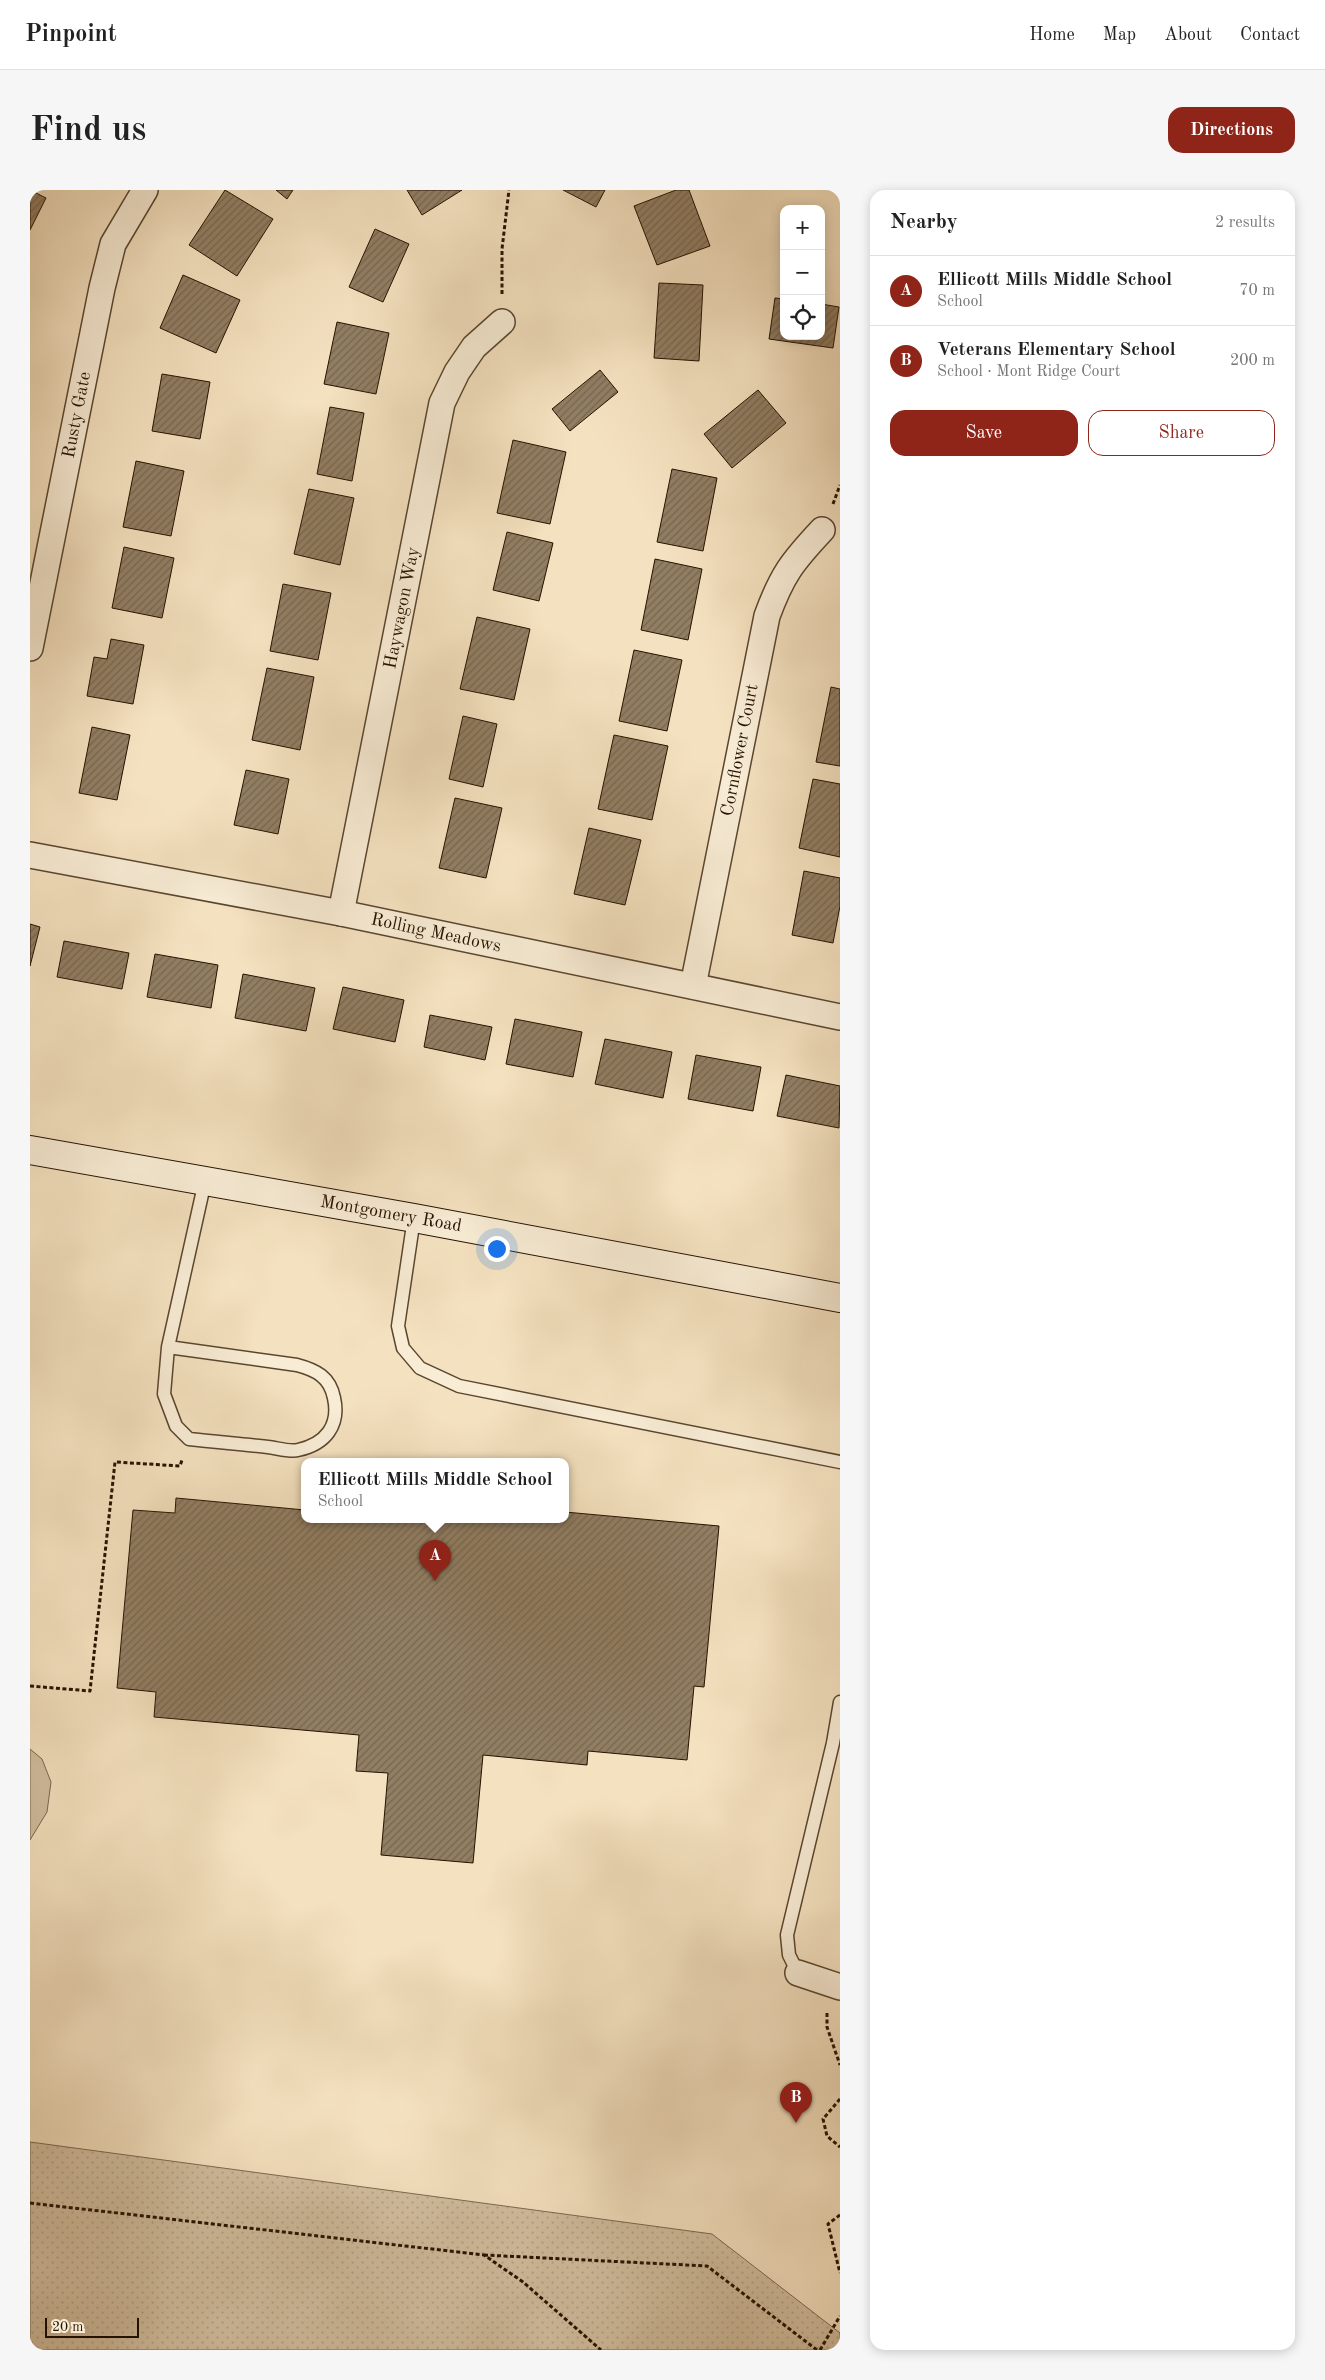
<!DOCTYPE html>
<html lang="en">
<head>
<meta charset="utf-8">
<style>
  body { margin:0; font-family:"Old Standard TT",serif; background:#f6f6f6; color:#222 }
  .controls { position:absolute; right:15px; top:15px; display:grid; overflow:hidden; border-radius:10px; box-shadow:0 2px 12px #0003 }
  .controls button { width:45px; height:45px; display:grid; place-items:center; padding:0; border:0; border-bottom:1px solid #e0e0e0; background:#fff; color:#222; font:25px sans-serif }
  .scale { position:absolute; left:15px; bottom:12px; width:94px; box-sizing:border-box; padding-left:5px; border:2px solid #261200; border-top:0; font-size:14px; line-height:18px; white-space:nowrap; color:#261200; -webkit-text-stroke:4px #f8ecd5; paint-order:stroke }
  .you { position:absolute; left:466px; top:1058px; width:18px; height:18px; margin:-12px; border:4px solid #fff; border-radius:50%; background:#1a73e8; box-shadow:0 0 0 8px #1a73e833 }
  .badge { display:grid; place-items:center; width:32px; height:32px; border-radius:50%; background:#8f2418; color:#fff; font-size:16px; font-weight:700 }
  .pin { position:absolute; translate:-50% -41px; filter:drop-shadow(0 1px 2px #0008) }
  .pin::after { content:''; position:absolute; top:26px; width:18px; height:15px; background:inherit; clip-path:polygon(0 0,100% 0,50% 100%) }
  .popup { position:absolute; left:271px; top:1268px; width:268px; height:65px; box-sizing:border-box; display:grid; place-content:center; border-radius:10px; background:#fff; filter:drop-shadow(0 1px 4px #0005); font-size:16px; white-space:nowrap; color:#767676 }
  .popup b { font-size:19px; color:#222 }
  .popup::after { content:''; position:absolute; left:50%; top:100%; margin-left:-10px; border:10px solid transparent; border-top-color:#fff }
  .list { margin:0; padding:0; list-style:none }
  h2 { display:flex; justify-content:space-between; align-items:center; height:65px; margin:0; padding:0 20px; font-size:21px }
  h2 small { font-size:16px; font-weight:400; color:#767676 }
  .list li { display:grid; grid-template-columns:32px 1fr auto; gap:15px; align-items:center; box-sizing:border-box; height:70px; padding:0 20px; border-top:1px solid #e0e0e0 }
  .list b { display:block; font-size:19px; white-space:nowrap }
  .list p { margin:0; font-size:16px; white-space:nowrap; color:#767676 }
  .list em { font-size:16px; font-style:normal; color:#767676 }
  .actions { display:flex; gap:10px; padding:15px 20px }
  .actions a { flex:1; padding:11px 0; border:1px solid #8f2418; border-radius:15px; text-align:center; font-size:18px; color:#8f2418 }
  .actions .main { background:#8f2418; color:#fff }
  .icon { flex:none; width:28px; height:28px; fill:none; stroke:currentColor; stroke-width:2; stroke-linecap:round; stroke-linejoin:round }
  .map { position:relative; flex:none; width:810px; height:2160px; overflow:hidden; border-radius:15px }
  header { display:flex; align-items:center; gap:30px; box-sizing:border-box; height:70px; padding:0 25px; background:#fff; border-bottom:1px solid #e0e0e0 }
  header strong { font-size:24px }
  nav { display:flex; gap:28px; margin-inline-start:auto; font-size:18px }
  .intro { display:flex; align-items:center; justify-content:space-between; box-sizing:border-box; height:120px; padding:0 30px }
  h1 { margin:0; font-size:35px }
  .button { padding:12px 22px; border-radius:15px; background:#8f2418; color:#fff; font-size:18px; font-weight:700 }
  main { display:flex; gap:30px; padding:0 30px }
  aside { flex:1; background:#fff; border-radius:15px; box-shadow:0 2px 12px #0003 }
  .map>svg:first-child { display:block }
  .grass { fill:url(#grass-dots); stroke:#7c6850 }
  .garden { fill:#d1be9f; stroke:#7c6850 }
  .building { fill:url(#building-hatch); stroke:#261200 }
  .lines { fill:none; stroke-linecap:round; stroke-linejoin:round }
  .lane-casing { stroke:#5a4630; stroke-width:15 }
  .street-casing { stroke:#5a4630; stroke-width:28 }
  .secondary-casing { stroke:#261200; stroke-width:30 }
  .path { stroke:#261200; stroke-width:3; stroke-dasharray:4 2.5; stroke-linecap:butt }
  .lane { stroke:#f8ecd5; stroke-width:12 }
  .street { stroke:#f8ecd5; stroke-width:25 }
  .secondary { stroke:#f8ecd5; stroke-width:28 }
  .labels { text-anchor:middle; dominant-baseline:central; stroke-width:4; stroke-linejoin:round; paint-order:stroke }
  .street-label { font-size:18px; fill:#261200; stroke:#f8ecd5 }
</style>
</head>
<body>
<header>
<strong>Pinpoint</strong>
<nav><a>Home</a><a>Map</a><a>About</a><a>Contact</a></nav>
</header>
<div class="intro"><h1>Find us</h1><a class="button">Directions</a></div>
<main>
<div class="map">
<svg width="810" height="2160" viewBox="0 0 810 2160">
  <defs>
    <pattern id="grass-dots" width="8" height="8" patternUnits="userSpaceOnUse" patternTransform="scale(1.25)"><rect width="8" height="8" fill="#d1be9f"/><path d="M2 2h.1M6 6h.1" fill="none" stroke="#b3a287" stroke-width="1.8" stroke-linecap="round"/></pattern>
    <pattern id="building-hatch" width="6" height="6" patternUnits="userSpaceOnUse" patternTransform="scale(1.25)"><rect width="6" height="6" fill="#917e63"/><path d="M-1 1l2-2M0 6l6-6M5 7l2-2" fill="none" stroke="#76664f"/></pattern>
  </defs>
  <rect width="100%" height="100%" fill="#f4e1bf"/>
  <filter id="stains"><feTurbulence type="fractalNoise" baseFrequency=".004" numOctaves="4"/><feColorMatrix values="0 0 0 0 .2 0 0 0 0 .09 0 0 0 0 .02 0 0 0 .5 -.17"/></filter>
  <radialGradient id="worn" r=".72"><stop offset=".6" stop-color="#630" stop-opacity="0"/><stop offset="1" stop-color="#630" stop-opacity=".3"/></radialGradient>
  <!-- grass -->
  <polygon class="grass" points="0,1952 682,2044 810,2143 810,2160 0,2160"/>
  <!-- garden -->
  <polygon class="garden" points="0,1559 12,1569 21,1592 17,1622 0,1650"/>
  <!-- building -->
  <g class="building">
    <polygon points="0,0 16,8 0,40"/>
    <polygon points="195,0 243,29 207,86 159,55"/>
    <polygon points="246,0 263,0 257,9"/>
    <polygon points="377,0 432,0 392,25"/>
    <polygon points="533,0 575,0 566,17"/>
    <polygon points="646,0 659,0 680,56 627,75 604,16"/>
    <polygon points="345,39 379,54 353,112 319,97"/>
    <polygon points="153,85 210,110 186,163 130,138"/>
    <polygon points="629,93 673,95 669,171 624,168"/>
    <polygon points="745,108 754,109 754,146 791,146 791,114 809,117 803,158 739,149"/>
    <polygon points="307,132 359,143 346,204 294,194"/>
    <polygon points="570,180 588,202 540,241 522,219"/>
    <polygon points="132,184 180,192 170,249 122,241"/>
    <polygon points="728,200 756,233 702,278 674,244"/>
    <polygon points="300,217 334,223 322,291 287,284"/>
    <polygon points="483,250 536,262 520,334 467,323"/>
    <polygon points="106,271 154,281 141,346 93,337"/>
    <polygon points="642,279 687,288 673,361 627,352"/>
    <polygon points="279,299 324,308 310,375 264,364"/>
    <polygon points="477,342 523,353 509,411 463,400"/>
    <polygon points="94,357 144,368 132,428 82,418"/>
    <polygon points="625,369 672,379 658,450 611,440"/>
    <polygon points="253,394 301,403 288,470 240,461"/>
    <polygon points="447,427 500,439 484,510 430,499"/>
    <polygon points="81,449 114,455 103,514 57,506 64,467 77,469"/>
    <polygon points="604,460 652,470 637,541 589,531"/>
    <polygon points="237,478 284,487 270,560 222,550"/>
    <polygon points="801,497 810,499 810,576 786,572"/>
    <polygon points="433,526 467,534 453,597 419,589"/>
    <polygon points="62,537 100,545 87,610 49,603"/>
    <polygon points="584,545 638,556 622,630 568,619"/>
    <polygon points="216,580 259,589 248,644 204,635"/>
    <polygon points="783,589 810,594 810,667 769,658"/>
    <polygon points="425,608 472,618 456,688 409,678"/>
    <polygon points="559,638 611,650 595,715 544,704"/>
    <polygon points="774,681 810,688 810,716 803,753 762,745"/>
    <polygon points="0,734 10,737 0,776"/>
    <polygon points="34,751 99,763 92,799 27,787"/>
    <polygon points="125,764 188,775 181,818 117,807"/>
    <polygon points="213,784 285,798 276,841 205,828"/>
    <polygon points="313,797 374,810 365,852 303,839"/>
    <polygon points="400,825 462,837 455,870 394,857"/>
    <polygon points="485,829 552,842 543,887 476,874"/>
    <polygon points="575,849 642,862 633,908 565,894"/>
    <polygon points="666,865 731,877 723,921 658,909"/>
    <polygon points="756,885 810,896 809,938 747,926"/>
    <polygon points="146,1308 275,1320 275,1330 535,1330 535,1322 689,1336 674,1497 664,1496 657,1570 558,1561 557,1575 453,1565 443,1673 351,1665 358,1583 326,1581 329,1545 124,1527 126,1502 87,1498 103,1320 145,1323"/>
  </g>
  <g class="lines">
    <!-- lane casing -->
    <g class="lane-casing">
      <g id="lane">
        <polyline points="384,1028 368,1136 373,1158 390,1178 429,1196 810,1272"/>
        <path d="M 138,1157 L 267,1175 C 286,1180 300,1187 304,1208 C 310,1235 296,1254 268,1260 C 260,1262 247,1258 238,1257 C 212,1254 185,1252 159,1249 L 146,1236 L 134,1204 L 138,1157 L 175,991"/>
        <polyline points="768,1783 759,1765 757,1745 803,1553 810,1512"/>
      </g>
    </g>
    <!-- street casing -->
    <g class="street-casing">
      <g id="street">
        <polyline points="0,458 72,98 83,54 115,0"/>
        <polyline points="0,665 311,723 810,827"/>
        <polyline points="311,723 412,213 427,182 444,157 472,132"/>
        <path d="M 663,796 L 737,426 C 752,385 762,372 792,340"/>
        <polyline points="768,1783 810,1797"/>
      </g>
    </g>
    <!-- secondary casing -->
    <g class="secondary-casing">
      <polyline id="secondary" points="0,960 384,1028 810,1108"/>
    </g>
    <!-- path -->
    <g class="path">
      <polyline points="472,104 472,59 479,0"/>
      <polyline points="803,314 810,295"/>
      <polyline points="0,1496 60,1501 85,1272 150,1276 152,1270"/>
      <polyline points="797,1823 797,1837 810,1875"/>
      <polyline points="810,1909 793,1929 797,1946 810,1957"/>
      <polyline points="0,2013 454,2065 493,2092 571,2160"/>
      <polyline points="810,2025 798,2034 810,2083"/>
      <polyline points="454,2065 677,2076 787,2160"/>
      <polyline points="790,2160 810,2126"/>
    </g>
    <!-- lane -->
    <use href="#lane" class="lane"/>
    <!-- street -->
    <use href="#street" class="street"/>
    <!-- secondary -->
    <use href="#secondary" class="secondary"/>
  </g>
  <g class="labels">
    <!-- street labels -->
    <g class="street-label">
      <text transform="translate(47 225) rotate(-79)">Rusty Gate</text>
      <text transform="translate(372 418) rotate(-79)">Haywagon Way</text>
      <text transform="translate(710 560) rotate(-79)">Cornflower Court</text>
      <text transform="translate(406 743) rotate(12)">Rolling Meadows</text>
      <text transform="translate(361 1024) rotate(10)">Montgomery Road</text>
    </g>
  </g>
  <rect width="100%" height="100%" filter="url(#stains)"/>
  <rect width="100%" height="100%" fill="url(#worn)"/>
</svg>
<div class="controls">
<button>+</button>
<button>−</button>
<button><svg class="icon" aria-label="locate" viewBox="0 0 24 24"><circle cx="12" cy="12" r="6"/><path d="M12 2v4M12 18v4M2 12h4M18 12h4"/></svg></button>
</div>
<div class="scale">20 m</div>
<div class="you"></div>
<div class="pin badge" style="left:405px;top:1391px">A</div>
<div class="popup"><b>Ellicott Mills Middle School</b>School</div>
<div class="pin badge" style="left:766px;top:1933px">B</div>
</div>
<aside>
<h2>Nearby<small>2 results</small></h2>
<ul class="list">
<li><span class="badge">A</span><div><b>Ellicott Mills Middle School</b><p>School</p></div><em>70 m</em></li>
<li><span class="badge">B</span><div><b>Veterans Elementary School</b><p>School · Mont Ridge Court</p></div><em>200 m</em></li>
</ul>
<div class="actions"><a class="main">Save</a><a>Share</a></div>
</aside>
</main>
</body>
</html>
